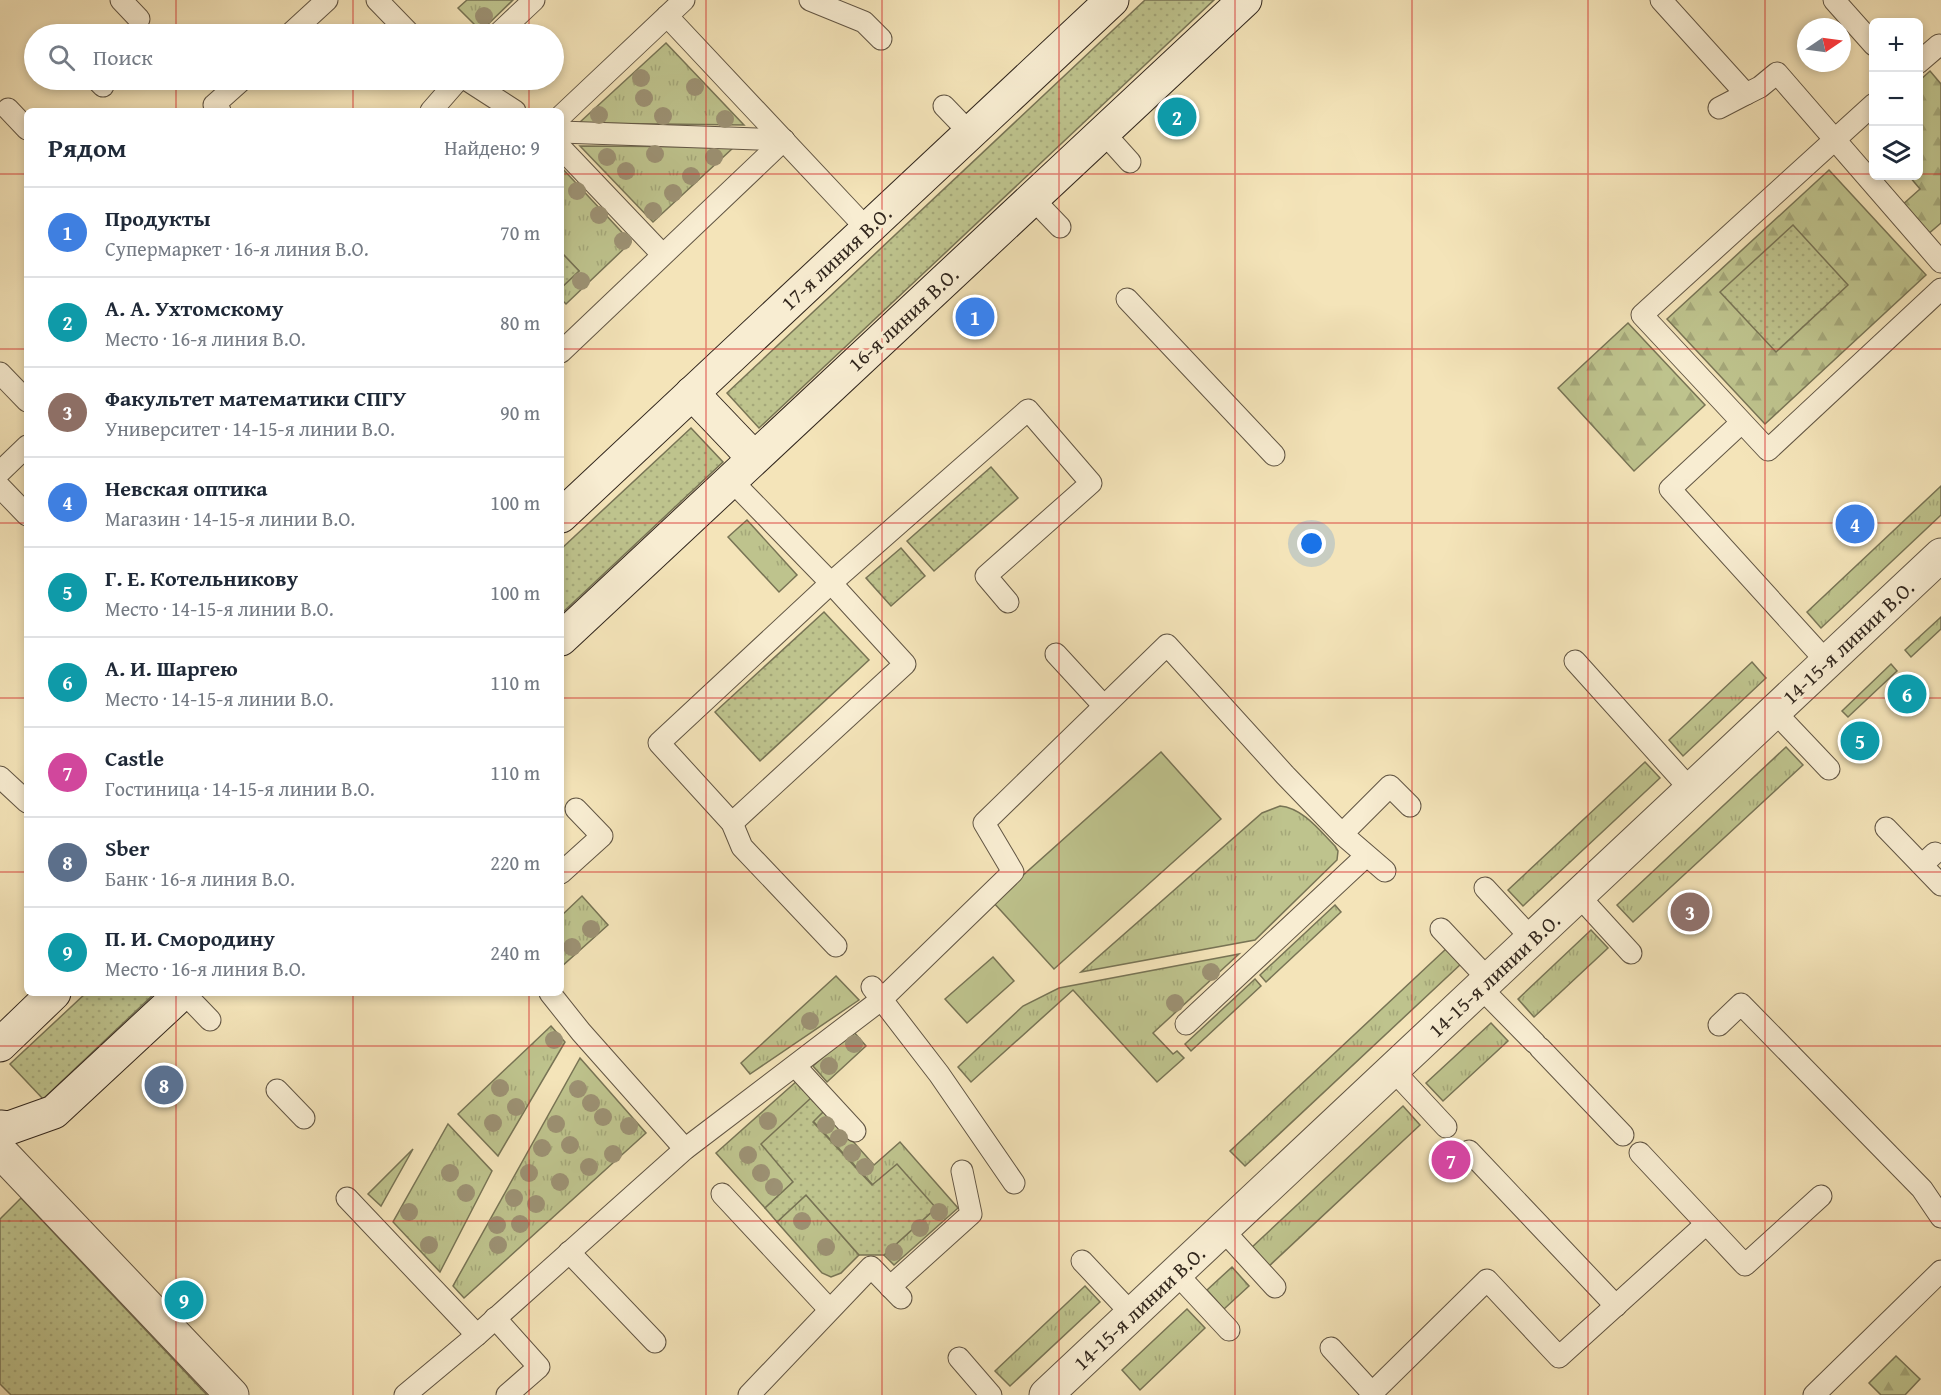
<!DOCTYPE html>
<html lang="ru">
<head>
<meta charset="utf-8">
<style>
  body { margin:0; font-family:"Gentium Book Plus",serif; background:#f6f6f7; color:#1f2937 }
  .controls { position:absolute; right:18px; top:18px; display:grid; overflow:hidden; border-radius:9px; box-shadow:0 3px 9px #0003 }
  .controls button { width:54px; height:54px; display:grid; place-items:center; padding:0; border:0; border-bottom:2px solid #e0e1e3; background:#fff; color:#1f2937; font:30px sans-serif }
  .compass { position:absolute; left:1797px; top:18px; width:54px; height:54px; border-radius:50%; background:#fff; box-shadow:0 3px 9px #0003; rotate:77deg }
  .you { position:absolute; left:1312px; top:544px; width:21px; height:21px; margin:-15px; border:4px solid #fff; border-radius:50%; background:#1a73e8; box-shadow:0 0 0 9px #1a73e833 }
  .badge { display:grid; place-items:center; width:39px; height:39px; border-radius:50%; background:#8f2418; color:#fff; font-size:20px; font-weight:700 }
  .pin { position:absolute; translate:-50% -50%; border:3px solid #fff; box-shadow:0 2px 6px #0006 }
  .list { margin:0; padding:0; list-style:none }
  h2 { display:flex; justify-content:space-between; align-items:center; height:78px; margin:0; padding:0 24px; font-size:26px }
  h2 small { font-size:20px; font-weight:400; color:#747a83 }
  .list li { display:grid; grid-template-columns:39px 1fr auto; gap:18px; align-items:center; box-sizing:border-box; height:90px; padding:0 24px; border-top:2px solid #e0e1e3 }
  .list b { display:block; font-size:22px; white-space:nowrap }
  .list p { margin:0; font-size:20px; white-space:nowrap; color:#747a83 }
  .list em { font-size:20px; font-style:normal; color:#747a83 }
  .icon { flex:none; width:33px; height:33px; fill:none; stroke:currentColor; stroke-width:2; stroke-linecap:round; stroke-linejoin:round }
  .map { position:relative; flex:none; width:1941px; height:1395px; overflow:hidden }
  .search { position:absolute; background:#fff; box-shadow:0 3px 9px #0003; left:24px; top:24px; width:540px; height:66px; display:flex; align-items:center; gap:15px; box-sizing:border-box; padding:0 21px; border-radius:33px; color:#747a83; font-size:22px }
  .panel { position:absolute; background:#fff; box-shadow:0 3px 9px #0003; left:24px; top:108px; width:540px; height:888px; border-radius:9px }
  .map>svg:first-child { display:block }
  .grass { fill:url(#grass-tufts); stroke:#787455; stroke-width:1.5 }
  .forest { fill:url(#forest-firs); stroke:#787455; stroke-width:1.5 }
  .park { fill:url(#park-dots); stroke:#787455; stroke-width:1.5 }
  .pitch { fill:#bec38d; stroke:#787455; stroke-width:1.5 }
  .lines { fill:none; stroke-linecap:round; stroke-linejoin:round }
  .lane-casing { stroke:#625644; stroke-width:23 }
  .street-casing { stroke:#625644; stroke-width:35 }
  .secondary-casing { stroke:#31261d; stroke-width:35 }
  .lane { stroke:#f8edd2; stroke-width:21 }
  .street { stroke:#f8edd2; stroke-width:33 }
  .secondary { stroke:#f8edd2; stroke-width:33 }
  .tree { fill:#9c9173 }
  .grid { fill:none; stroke:#d62828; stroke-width:1.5; stroke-opacity:0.55 }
  .labels { text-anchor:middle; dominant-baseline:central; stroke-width:6; stroke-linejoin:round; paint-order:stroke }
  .street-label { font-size:21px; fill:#31261d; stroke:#f8edd2 }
</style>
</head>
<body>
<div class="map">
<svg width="1941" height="1395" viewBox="0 0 1941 1395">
  <defs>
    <pattern id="grass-tufts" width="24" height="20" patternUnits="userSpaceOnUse" patternTransform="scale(1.5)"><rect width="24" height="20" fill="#bec38d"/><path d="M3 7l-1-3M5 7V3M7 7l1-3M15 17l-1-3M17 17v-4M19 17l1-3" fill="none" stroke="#a4a779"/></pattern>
    <pattern id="forest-firs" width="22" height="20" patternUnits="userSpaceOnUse" patternTransform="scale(1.5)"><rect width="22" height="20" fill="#bec38d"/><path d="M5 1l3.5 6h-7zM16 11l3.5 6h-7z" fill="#a4a779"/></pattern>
    <pattern id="park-dots" width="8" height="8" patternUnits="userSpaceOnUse" patternTransform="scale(1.5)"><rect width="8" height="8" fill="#bec38d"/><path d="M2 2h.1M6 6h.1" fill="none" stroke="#a4a779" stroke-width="1.8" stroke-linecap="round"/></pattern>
  </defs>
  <rect width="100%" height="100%" fill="#f4e4b9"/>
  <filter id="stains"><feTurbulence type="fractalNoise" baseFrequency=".00333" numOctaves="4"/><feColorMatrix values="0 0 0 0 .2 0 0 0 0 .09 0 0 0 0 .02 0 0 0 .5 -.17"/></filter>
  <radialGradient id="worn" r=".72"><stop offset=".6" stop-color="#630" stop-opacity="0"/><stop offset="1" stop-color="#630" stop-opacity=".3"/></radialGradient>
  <!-- grass -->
  <g class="grass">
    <polygon points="467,0 513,0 481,31 458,8"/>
    <polygon points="666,43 744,125 579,123"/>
    <polygon points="580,146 734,147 653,222"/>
    <polygon points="561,167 631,242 566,304 561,299 561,288 579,271 561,252"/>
    <polygon points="1941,486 1941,515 1821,628 1807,612"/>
    <polygon points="747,520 797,575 779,592 728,537"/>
    <polygon points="1941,617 1941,629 1911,657 1905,650"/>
    <polygon points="1752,662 1766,678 1683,756 1669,740"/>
    <polygon points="1891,664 1897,671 1848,717 1842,711"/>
    <polygon points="1786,747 1803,765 1633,922 1617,905"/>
    <polygon points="1645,762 1660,778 1523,906 1508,890"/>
    <path d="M 1280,806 C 1303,808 1320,831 1335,846 L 1338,851 L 1337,860 L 1255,940 L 1081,972 L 1262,813 Z"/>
    <polygon points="582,896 608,925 561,967 561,916"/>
    <polygon points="1335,905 1341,912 1266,982 1260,975"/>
    <polygon points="1591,930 1608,948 1534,1017 1518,999"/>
    <polygon points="1447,948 1462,963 1245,1166 1230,1151"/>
    <polygon points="1239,954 1153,1033 1173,1054 1177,1051 1184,1058 1157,1082 1073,990 971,1082 958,1067 1023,1006 1059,988"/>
    <polygon points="836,976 859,1000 750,1074 741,1063"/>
    <polygon points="1255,979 1261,986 1191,1051 1185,1044"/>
    <polygon points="1491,1023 1508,1041 1443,1101 1426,1083"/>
    <polygon points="551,1026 565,1042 498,1156 458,1114"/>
    <polygon points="853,1031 866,1046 827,1082 813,1066"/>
    <polygon points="580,1058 646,1133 464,1298 453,1286"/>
    <polygon points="798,1080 812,1097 793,1182 765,1208 716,1153"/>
    <polygon points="1403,1106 1420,1125 1268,1267 1250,1249"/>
    <polygon points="825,1110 874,1165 900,1142 958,1208 894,1265 884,1255 936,1208 873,1185 813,1121"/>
    <polygon points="448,1124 492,1171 440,1272 393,1222"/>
    <polygon points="413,1149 381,1206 368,1194"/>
    <polygon points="806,1195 859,1255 841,1273 831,1277 822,1273 777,1222"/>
    <polygon points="1232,1267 1249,1286 1224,1309 1207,1290"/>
    <polygon points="1085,1286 1100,1302 1010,1386 995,1371"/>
    <polygon points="1187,1309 1205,1328 1140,1390 1122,1370"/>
  </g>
  <!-- forest -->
  <g class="forest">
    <polygon points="1930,71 1941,84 1941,223 1927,235 1901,206 1920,189 1909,176 1918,176 1919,81"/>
    <polygon points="1829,170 1926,275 1765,424 1667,319"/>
    <polygon points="1628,323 1705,405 1634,471 1558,388"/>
    <polygon points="1896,1356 1920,1379 1905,1395 1881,1395 1869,1383"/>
  </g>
  <!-- park -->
  <g class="park">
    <polygon points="1145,0 1214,0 759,428 727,393"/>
    <polygon points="1793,225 1848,285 1776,352 1720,292"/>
    <polygon points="561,252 579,271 561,288"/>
    <polygon points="691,428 723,462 561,614 561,549"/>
    <polygon points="991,467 1018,498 934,571 907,541"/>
    <polygon points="901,548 925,576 891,606 866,578"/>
    <polygon points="824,612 869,660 760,761 715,712"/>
    <polygon points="86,993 155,993 43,1099 10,1064"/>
    <polygon points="812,1097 825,1110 813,1122 872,1185 897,1164 936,1208 884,1255 859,1255 806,1195 777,1222 765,1208 793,1182 761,1144"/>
    <polygon points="21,1198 207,1395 11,1395 0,1384 0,1219"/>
  </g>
  <!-- pitch -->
  <g class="pitch">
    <polygon points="1161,752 1221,819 1054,969 993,902"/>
    <polygon points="993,957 1014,981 967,1023 945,999"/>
  </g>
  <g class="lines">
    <!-- lane casing -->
    <g class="lane-casing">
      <g id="lane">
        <polyline points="121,0 139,19"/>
        <polyline points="377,0 410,34"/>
        <polyline points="810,0 864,22 881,39"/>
        <polyline points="1661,0 1746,94 1760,87 1777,73 1941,262"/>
        <polyline points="1834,0 1874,45"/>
        <polyline points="667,16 867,229"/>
        <polyline points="290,34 327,0"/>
        <polyline points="498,34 534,0"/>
        <polyline points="1918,63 1939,45 1941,47"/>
        <polyline points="97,80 103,86"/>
        <polyline points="467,80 515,111"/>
        <polyline points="1874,104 1642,315 1768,450 1941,289"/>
        <polyline points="944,106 970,133"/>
        <polyline points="1719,108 1746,94"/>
        <polyline points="8,109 27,129"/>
        <polyline points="220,111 214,105 242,80"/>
        <polyline points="431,111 458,80"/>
        <polyline points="561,116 684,0"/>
        <polyline points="561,132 784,140"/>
        <polyline points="1103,132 1130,162"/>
        <polyline points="561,148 662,254"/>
        <polyline points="1032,198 1060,227"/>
        <polyline points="1127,299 1274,455"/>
        <polyline points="561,352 784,140"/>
        <polyline points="0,373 27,401"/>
        <polyline points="1741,423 1670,489 1827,662"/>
        <polyline points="0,472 27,446"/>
        <polyline points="731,480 831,583 659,743 732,823 742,847 836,946"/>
        <polyline points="0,487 27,515"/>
        <polyline points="1056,654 1103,705"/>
        <polyline points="1575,661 1691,790"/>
        <polyline points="1774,711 1829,769"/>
        <polyline points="0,777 27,802"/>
        <polyline points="732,823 905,664 831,583 1028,410 1091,483 986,576 1008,602"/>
        <polyline points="1886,828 1941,885"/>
        <polyline points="1342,834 1390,786 1410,806"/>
        <polyline points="1922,865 1935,853"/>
        <polyline points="561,873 602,836 576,809"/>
        <polyline points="1485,888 1532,939"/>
        <polyline points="1578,895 1631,953"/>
        <polyline points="1441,929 1488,979"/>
        <polyline points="872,987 939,1074 1014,1183"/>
        <polyline points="1480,987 1535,1043"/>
        <polyline points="184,993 210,1020"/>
        <polyline points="550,993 581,1032 685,1149"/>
        <polyline points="1186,1024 1366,856"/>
        <polyline points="1719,1025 1741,1004 1922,1189 1941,1217"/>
        <polyline points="1540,1048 1623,1135"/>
        <polyline points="796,1067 855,1131"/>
        <polyline points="1393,1070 1446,1127"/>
        <polyline points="277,1090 304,1118"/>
        <polyline points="1469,1151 1616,1306"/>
        <polyline points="1640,1153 1745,1265 1821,1196"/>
        <polyline points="722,1194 829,1309"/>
        <polyline points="347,1198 477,1335"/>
        <polyline points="1223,1230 1275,1287"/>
        <polyline points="569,1252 655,1342"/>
        <polyline points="1082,1261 1132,1314"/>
        <polyline points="1176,1273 1229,1330"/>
        <polyline points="890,1287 971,1214 962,1171"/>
        <polyline points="495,1318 539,1367 507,1395"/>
        <polyline points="1331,1348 1374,1395"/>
        <polyline points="959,1358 991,1395"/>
        <polyline points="1372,1393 1487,1280 1559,1357 1706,1224"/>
        <polyline points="405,1395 477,1335 685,1149 882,999 1013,872 984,823 1167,645 1285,775 1342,834 1385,871"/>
        <polyline points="749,1395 871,1267 901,1298"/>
        <polyline points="1814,1395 1941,1271"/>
      </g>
    </g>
    <!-- street casing -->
    <g class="street-casing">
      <g id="street">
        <polyline points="0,1151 232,1395"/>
        <polyline points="1046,1395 1941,555"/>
      </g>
    </g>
    <!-- secondary casing -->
    <g class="secondary-casing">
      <g id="secondary">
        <polyline points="692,393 754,458"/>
        <polyline points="561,516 1112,0"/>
        <polyline points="561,639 1245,0"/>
        <polyline points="0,1045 54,993"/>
        <polyline points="0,1127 9,1128 54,1112 182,993"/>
      </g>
    </g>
    <!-- lane -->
    <use href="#lane" class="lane"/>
    <!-- street -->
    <use href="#street" class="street"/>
    <!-- secondary -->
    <use href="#secondary" class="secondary"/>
  </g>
  <!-- trees -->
  <g class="tree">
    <circle cx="484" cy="16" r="9"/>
    <circle cx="641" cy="78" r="9"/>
    <circle cx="695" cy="87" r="9"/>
    <circle cx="644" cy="98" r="9"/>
    <circle cx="599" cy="115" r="9"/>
    <circle cx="663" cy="116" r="9"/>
    <circle cx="725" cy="119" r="9"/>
    <circle cx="655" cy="154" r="9"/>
    <circle cx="607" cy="157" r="9"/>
    <circle cx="714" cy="157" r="9"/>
    <circle cx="626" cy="171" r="9"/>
    <circle cx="691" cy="176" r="9"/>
    <circle cx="577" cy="191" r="9"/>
    <circle cx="673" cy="193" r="9"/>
    <circle cx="653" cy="211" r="9"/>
    <circle cx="599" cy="215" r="9"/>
    <circle cx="623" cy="241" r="9"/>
    <circle cx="581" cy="281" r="9"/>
    <circle cx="591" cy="929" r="9"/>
    <circle cx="572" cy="947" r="9"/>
    <circle cx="1211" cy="972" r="9"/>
    <circle cx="1175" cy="1003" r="9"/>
    <circle cx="810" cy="1021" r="9"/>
    <circle cx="554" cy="1040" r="9"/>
    <circle cx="854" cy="1044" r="9"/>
    <circle cx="829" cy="1066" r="9"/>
    <circle cx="500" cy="1088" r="9"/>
    <circle cx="578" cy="1089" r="9"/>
    <circle cx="591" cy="1103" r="9"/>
    <circle cx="516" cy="1107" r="9"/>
    <circle cx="603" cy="1117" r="9"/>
    <circle cx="768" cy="1121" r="9"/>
    <circle cx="493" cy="1123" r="9"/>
    <circle cx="556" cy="1124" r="9"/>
    <circle cx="826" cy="1125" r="9"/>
    <circle cx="629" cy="1126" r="9"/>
    <circle cx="839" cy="1138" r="9"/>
    <circle cx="570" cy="1145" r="9"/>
    <circle cx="542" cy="1148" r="9"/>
    <circle cx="852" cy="1153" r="9"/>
    <circle cx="613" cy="1154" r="9"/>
    <circle cx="748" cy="1155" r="9"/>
    <circle cx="589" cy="1167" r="9"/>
    <circle cx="865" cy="1167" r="9"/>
    <circle cx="450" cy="1173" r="9"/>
    <circle cx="529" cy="1173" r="9"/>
    <circle cx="761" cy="1173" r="9"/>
    <circle cx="560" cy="1182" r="9"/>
    <circle cx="774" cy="1187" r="9"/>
    <circle cx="466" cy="1193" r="9"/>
    <circle cx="514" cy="1198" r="9"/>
    <circle cx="536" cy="1204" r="9"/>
    <circle cx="409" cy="1212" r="9"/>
    <circle cx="939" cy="1212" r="9"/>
    <circle cx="802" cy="1221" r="9"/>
    <circle cx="520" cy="1224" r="9"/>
    <circle cx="497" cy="1225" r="9"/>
    <circle cx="920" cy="1228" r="9"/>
    <circle cx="429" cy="1245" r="9"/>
    <circle cx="498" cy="1245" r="9"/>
    <circle cx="826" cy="1247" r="9"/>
    <circle cx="894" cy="1252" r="9"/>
  </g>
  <!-- grid -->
  <path class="grid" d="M 176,0 L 176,34M 353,0 L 353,34M 529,0 L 529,34M 706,0 L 706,1395M 882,0 L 882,1395M 1059,0 L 1059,1395M 1235,0 L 1235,1395M 1412,0 L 1412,1395M 1588,0 L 1588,1395M 1765,0 L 1765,1395M 176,80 L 176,111M 353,80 L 353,111M 529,80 L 529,111M 0,174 L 27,174M 561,174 L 1874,174M 1918,174 L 1941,174M 0,349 L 27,349M 561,349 L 1941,349M 0,523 L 27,523M 561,523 L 1941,523M 0,698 L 27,698M 561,698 L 1941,698M 0,872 L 27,872M 561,872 L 1941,872M 176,993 L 176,1395M 353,993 L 353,1395M 529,993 L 529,1395M 0,1046 L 1941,1046M 0,1221 L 1941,1221"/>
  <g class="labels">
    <!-- street labels -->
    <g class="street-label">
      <text transform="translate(836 258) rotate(-43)">17-я линия В.О.</text>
      <text transform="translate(903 319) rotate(-43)">16-я линия В.О.</text>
      <text transform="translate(1848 642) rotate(-43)">14-15-я линии В.О.</text>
      <text transform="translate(1494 975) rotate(-43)">14-15-я линии В.О.</text>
      <text transform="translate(1139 1308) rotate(-43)">14-15-я линии В.О.</text>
    </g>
  </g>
  <rect width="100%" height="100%" filter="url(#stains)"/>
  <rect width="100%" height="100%" fill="url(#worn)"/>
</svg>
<div class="controls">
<button>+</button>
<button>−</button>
<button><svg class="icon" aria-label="layers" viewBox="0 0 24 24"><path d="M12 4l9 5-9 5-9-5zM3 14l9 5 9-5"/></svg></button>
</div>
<svg class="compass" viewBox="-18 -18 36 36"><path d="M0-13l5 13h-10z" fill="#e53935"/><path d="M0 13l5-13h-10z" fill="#747a83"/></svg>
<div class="you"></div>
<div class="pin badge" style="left:975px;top:317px;background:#3f7fe0">1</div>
<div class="pin badge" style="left:1177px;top:117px;background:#0f9aa8">2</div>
<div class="pin badge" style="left:1690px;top:912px;background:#8d6e63">3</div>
<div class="pin badge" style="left:1855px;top:524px;background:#3f7fe0">4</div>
<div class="pin badge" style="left:1860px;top:741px;background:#0f9aa8">5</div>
<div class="pin badge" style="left:1907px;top:694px;background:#0f9aa8">6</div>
<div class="pin badge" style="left:1451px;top:1160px;background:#d1479c">7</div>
<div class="pin badge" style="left:164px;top:1085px;background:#5c6f8a">8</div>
<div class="pin badge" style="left:184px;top:1300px;background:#0f9aa8">9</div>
<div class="search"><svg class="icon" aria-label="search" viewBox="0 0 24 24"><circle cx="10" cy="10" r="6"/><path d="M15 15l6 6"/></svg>Поиск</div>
<section class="panel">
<h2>Рядом<small>Найдено: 9</small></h2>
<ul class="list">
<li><span class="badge" style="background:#3f7fe0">1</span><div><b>Продукты</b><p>Супермаркет · 16-я линия В.О.</p></div><em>70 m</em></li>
<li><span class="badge" style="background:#0f9aa8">2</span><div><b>А. А. Ухтомскому</b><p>Место · 16-я линия В.О.</p></div><em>80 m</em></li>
<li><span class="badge" style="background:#8d6e63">3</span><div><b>Факультет математики СПГУ</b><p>Университет · 14-15-я линии В.О.</p></div><em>90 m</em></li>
<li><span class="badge" style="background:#3f7fe0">4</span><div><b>Невская оптика</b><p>Магазин · 14-15-я линии В.О.</p></div><em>100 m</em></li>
<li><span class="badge" style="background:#0f9aa8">5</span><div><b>Г. Е. Котельникову</b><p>Место · 14-15-я линии В.О.</p></div><em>100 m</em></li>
<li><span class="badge" style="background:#0f9aa8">6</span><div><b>А. И. Шаргею</b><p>Место · 14-15-я линии В.О.</p></div><em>110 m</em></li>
<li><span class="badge" style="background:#d1479c">7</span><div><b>Castle</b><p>Гостиница · 14-15-я линии В.О.</p></div><em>110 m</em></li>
<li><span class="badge" style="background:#5c6f8a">8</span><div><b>Sber</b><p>Банк · 16-я линия В.О.</p></div><em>220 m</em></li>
<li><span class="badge" style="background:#0f9aa8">9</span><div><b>П. И. Смородину</b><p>Место · 16-я линия В.О.</p></div><em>240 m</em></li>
</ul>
</section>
</div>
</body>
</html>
